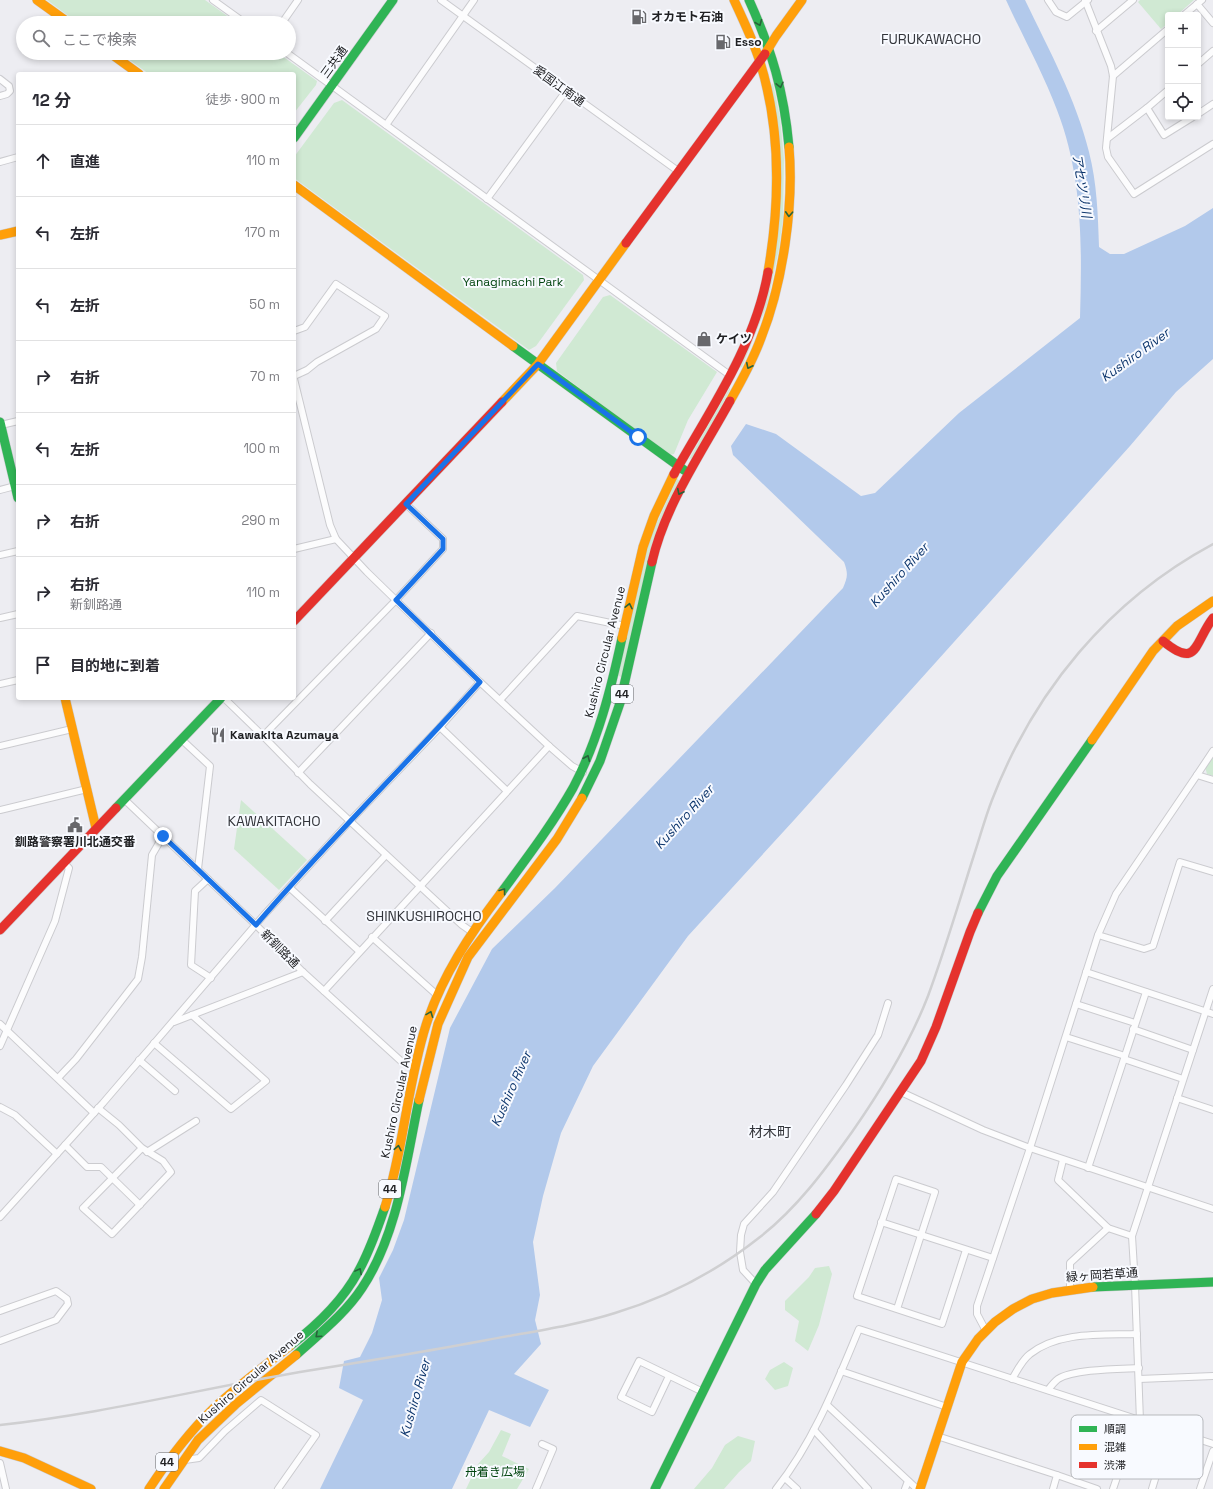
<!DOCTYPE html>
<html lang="ja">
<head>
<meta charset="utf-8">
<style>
  body { margin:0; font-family:"Space Grotesk","Noto Sans JP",sans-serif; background:#f7f7f7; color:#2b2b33 }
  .controls { position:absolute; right:12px; top:12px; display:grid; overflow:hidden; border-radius:4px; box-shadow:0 2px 6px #0003 }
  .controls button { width:36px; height:36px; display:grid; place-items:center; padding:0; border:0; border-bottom:1px solid #e1e1e2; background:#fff; color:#2b2b33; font:20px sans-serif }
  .stop { position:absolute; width:12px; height:12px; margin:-9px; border:3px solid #1a73e8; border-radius:50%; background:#fff }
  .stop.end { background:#1a73e8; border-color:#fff; box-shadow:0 1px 4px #0008 }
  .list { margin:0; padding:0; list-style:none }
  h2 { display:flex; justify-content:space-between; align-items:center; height:52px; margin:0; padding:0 16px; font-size:17px }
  h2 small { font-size:13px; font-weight:400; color:#7c7c81 }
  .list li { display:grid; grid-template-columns:26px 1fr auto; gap:12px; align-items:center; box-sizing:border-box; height:72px; padding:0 16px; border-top:1px solid #e1e1e2 }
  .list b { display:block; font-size:15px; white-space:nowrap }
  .list p { margin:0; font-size:13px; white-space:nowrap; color:#7c7c81 }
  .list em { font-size:13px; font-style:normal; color:#7c7c81 }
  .icon { flex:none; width:22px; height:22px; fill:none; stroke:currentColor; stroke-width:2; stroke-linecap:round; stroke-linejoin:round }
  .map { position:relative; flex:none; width:1213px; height:1489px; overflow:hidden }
  .search { position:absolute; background:#fff; box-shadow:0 2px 6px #0003; left:16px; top:16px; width:280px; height:44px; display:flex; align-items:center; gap:10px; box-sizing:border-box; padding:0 14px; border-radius:22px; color:#7c7c81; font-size:15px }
  .panel { position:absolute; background:#fff; box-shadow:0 2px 6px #0003; left:16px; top:72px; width:280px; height:628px; border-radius:4px }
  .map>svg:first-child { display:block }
  .green { fill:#d0e9d3 }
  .water { fill:#b2c9eb }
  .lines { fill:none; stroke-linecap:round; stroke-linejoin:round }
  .street-casing { stroke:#cbcbcf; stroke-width:8 }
  .fast-casing { stroke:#cbcbcf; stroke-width:10 }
  .slow-casing { stroke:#cbcbcf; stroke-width:10 }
  .jam-casing { stroke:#cbcbcf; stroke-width:10 }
  .street { stroke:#fcfcfd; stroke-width:6 }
  .fast { stroke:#30b455; stroke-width:9 }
  .slow { stroke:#ff9f0a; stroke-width:9 }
  .jam { stroke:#e5322d; stroke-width:9 }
  .rail { stroke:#cfcfd1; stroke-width:2.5 }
  .oneway { stroke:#27633a }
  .route { stroke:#1a73e8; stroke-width:5 }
  .labels { text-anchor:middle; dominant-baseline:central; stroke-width:4; stroke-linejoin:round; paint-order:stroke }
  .shield { fill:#f8faff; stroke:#616266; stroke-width:1 }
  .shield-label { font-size:11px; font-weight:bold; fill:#202124 }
  .poi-label { font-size:12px; font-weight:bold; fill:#202124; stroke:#f8faff; text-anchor:start }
  .street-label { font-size:12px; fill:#202124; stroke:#f8faff }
  .park-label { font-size:12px; fill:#00440e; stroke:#f8faff }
  .water-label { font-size:13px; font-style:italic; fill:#0c356c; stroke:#f8faff }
  .quarter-label { font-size:14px; fill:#33353b; stroke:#f8faff }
  .key { fill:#f8faff; stroke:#b7b9bd; stroke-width:1 }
  .key-label { font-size:11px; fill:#202124 }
</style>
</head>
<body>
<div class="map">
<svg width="1213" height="1489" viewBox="0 0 1213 1489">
  <rect width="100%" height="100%" fill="#ededf2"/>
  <!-- green -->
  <g class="green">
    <polygon points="47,0 205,0 237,23 78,23"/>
    <polygon points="1140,0 1194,0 1177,15 1168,15 1168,23 1161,29 1138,2"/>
    <polygon points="120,53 278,53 317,81 316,85 294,113 294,74 149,74"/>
    <polygon points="773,83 780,117 784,159 783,217 779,249 767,305 742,367 739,368 772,273 771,86"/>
    <polygon points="342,100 583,275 584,280 536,346 529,350 294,178 294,157 334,103"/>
    <polygon points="610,295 717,372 688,420 674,454 669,455 557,371 556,363 603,297"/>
    <polygon points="730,387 730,390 693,458 689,459"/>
    <polygon points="677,479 680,481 621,677 617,675 649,540"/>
    <polygon points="1213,757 1213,776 1207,774 1205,767"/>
    <polygon points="241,800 307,860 279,890 234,849"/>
    <polygon points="829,1266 832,1274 819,1325 808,1351 795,1341 799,1321 785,1310 785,1301 809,1277 815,1268"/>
    <polygon points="784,1362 793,1368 788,1386 775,1390 765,1379 770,1370"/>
    <polygon points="501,1430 511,1434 502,1456 529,1469 517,1489 466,1489 478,1464 489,1452"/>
    <polygon points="738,1436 755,1441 751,1461 739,1472 724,1489 694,1489 712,1468 725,1445"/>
  </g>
  <!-- water -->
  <path class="water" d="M 1006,0 L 1025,0 C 1049,50 1076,99 1089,152 C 1097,183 1098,215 1099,247 L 1110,254 L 1124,254 L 1185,226 L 1213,208 L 1213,359 L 1176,392 L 1130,446 L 795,819 L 688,936 L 593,1066 L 561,1133 L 543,1196 L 533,1242 L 540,1295 L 535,1320 L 541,1344 L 514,1374 L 549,1390 L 530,1427 L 489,1410 L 452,1489 L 320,1489 L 363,1400 L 339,1388 L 344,1361 L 360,1357 L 372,1333 L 382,1300 L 379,1278 L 393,1250 L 404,1220 L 450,1028 L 492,949 L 555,888 L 843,588 C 848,577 848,573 844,562 L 733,455 L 731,446 L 746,424 L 776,434 L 861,496 L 875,493 L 959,413 L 1080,318 C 1082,248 1083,177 1057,110 C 1043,73 1023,37 1006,0 Z"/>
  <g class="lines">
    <!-- street casing -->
    <g class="street-casing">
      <g id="street">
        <polyline points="213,0 245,23"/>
        <polyline points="441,0 678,171"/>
        <polyline points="1048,0 1056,12 1067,17 1088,0"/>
        <polyline points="1085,0 1111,66 1113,76 1106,148 1108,157 1134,194 1213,144"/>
        <polyline points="1197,4 1213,23"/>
        <polyline points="1184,15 1202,0"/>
        <polyline points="282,23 298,0"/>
        <polyline points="1096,31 1133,0"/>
        <polyline points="287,53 731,376"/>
        <polyline points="1198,64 1213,51"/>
        <polyline points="1113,76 1168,29"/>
        <polyline points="0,79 9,86 10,91 7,94 0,96"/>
        <polyline points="1147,108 1164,135 1193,117"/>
        <polyline points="1198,114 1213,104"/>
        <polyline points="386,125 474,0"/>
        <polyline points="1108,138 1147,108 1168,90"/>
        <polyline points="0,162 18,157"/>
        <polyline points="487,199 566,91"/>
        <polyline points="294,331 305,327 336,284 385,316 376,329 317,362 307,370 294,376"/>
        <polyline points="294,379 330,525 336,539 367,572 480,682 549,746 572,766 583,772"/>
        <polyline points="1,425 18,421"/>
        <polyline points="0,490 15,486"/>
        <polyline points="294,549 336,539"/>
        <polyline points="0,555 18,551"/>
        <polyline points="0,618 18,614"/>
        <polyline points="0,684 18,680"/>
        <polyline points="224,698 263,736 310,784 462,925 472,932"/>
        <polyline points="500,700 577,616 625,626"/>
        <polyline points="440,727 507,791"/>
        <polyline points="263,736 396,600 443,549 443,539 406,504"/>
        <polyline points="182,740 210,766 198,869"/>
        <polyline points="0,746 72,729"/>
        <polyline points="298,773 431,633"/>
        <polyline points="1197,775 1213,751"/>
        <polyline points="125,800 256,925 303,972 402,1062 416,1065"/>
        <polyline points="0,810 87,789"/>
        <polyline points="208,879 195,891 191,965 211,978"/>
        <polyline points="290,888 359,951"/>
        <polyline points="325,921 386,855"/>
        <polyline points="1098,935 1144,949 1153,946 1180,862 1213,872"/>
        <polyline points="372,937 437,995"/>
        <polyline points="1086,972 1213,1014"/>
        <polyline points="324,991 549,746"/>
        <polyline points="1076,1004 1135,1023"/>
        <polyline points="174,1022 303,972"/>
        <polyline points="0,1024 94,1113"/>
        <polyline points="1133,1029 1193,1050"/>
        <polyline points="1066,1037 1125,1056"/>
        <polyline points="154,1043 231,1109 266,1081 192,1015"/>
        <polyline points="0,1046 55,921 69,868 64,863"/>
        <polyline points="1124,1059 1183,1079"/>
        <polyline points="139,1060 175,1091"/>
        <polyline points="58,1078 76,1059 138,979 142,957 152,855 163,836"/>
        <polyline points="901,1092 983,1130 1030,1148 1213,1209"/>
        <polyline points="1177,1098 1213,1110"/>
        <polyline points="0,1107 15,1115 57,1154"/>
        <polyline points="98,1108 119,1125 142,1148 163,1161 171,1172 112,1234 83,1208 142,1148"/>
        <polyline points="65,1145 87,1167 101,1167 140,1205"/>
        <polyline points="147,1152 196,1121"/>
        <polyline points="1063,1160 1058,1180 1108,1228 1132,1236"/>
        <polyline points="1088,1168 1146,992"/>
        <polyline points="0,1217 103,1103 264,915 350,821 440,727 480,682"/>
        <polyline points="881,1222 993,1258"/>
        <polyline points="756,1284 743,1270 740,1252 741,1235 744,1224 773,1192 846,1085 878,1035 888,1003"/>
        <polyline points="1070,1288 1070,1263 1108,1228"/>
        <polyline points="897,1309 935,1192 896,1179 857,1296 942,1324 966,1250"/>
        <polyline points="0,1311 56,1291 67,1299 68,1304 56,1320 0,1341"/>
        <polyline points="986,1331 977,1314 977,1306 1030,1148 1098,935 1116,894 1197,775 1213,780"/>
        <polyline points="841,1371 947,1407"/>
        <polyline points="669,1376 652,1412 621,1397 639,1361 703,1392"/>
        <path d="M 1012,1379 C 1017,1371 1022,1360 1030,1354 C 1059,1331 1103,1335 1137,1334"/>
        <polyline points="1139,1379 1213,1376"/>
        <path d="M 1048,1390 C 1051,1386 1054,1382 1058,1379 C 1074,1369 1120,1369 1139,1368"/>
        <polyline points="827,1405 917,1489"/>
        <polyline points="1140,1421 1135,1285 1132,1236 1213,989"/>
        <polyline points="814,1430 868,1489"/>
        <polyline points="937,1436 1057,1475 1053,1489"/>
        <polyline points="185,1460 199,1458 225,1431 261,1400 316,1435 278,1489"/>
        <polyline points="0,1463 6,1489"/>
        <polyline points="1057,1475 1097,1489"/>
        <polyline points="785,1478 797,1489"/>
        <polyline points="536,1489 553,1449 542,1444"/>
        <path d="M 776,1489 C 814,1441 836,1384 859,1329 L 1213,1444"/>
        <polyline points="905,1489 908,1481"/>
        <polyline points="1113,1489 1137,1419"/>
        <polyline points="1152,1489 1170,1430"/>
        <polyline points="1200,1489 1213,1451"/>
      </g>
    </g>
    <!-- fast casing -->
    <g class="fast-casing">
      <g id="fast">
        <path d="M 749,0 C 772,51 784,91 789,147"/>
        <polyline points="294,138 393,0"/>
        <polyline points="513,346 684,470"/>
        <polyline points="0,422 18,498"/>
        <polyline points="582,798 600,761 620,703 652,562"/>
        <polyline points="116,808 221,698"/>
        <path d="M 501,893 C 526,859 552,825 573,788 C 598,741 611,689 622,638"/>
        <polyline points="978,913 997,876 1092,740"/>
        <polyline points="1093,1287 1213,1282"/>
        <path d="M 290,1346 C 316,1326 342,1302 358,1272 C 370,1251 377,1229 385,1207"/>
        <path d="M 296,1355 C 319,1334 345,1314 362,1288 C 398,1234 406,1161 419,1100"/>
        <polyline points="655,1489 756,1284 765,1270 816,1214"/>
      </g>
    </g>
    <!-- slow casing -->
    <g class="slow-casing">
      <g id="slow">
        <polyline points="37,0 69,23"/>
        <path d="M 734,0 C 743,20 753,40 760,62 C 781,129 780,203 768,272"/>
        <polyline points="110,53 139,74"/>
        <polyline points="765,54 776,36 802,0"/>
        <polyline points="294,185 513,346"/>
        <polyline points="0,235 18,231"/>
        <path d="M 730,401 C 742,380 753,360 761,338 C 783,283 794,205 789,147"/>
        <polyline points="502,402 538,364 626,243"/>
        <polyline points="622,638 643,547 654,516 674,474"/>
        <polyline points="65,698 96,828"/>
        <polyline points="1092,740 1153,651 1177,626 1213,601"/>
        <polyline points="419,1100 438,1024 468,957 557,839 582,798"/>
        <path d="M 385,1207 C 404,1148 407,1085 426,1025 C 442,976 470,934 501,893"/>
        <polyline points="0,1451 24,1458 91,1489"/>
        <path d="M 149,1489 C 168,1460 189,1432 214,1408 C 238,1386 264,1366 290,1346"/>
        <polyline points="164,1489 198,1440 236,1404 296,1355"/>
        <polyline points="920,1489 962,1362 978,1339 995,1322 1013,1309 1032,1299 1052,1293 1093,1287"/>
      </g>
    </g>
    <!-- jam casing -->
    <g class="jam-casing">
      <g id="jam">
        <polyline points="626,243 765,54"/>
        <path d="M 674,474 C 710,410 755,346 768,272"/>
        <path d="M 652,562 C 665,505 702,452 730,401"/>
        <polyline points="294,621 502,402"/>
        <path d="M 1163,641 C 1198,670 1194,643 1213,618"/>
        <polyline points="0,930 116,808"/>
        <polyline points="816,1214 834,1191 921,1061 936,1027 970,932 978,913"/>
      </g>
    </g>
    <!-- street -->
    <use href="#street" class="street"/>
    <!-- fast -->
    <use href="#fast" class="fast"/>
    <!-- slow -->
    <use href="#slow" class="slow"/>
    <!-- jam -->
    <use href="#jam" class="jam"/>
    <!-- rail -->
    <path class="rail" d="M 0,1425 C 101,1414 200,1389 300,1372 C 362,1362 424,1352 487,1340 C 529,1332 574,1326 615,1313 C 668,1297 717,1271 760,1237 C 797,1208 825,1170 852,1132 C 882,1089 909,1045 928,996 C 945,950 959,902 974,855 C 980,837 985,818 992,800 C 1034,691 1109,600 1213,544"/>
  </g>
  <!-- one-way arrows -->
  <defs><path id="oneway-chevron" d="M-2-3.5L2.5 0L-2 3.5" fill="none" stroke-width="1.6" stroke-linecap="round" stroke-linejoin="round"/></defs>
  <g class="oneway">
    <use href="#oneway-chevron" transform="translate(759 23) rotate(68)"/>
    <use href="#oneway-chevron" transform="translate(780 85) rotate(77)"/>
    <use href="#oneway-chevron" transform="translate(789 214) rotate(93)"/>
    <use href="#oneway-chevron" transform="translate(749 366) rotate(116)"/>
    <use href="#oneway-chevron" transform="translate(680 492) rotate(116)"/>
    <use href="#oneway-chevron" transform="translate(629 606) rotate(-78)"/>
    <use href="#oneway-chevron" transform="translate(587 758) rotate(-67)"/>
    <use href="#oneway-chevron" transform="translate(503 891) rotate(-53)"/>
    <use href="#oneway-chevron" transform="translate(430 1014) rotate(-69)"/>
    <use href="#oneway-chevron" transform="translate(398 1148) rotate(-79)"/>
    <use href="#oneway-chevron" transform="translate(359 1271) rotate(-62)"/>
    <use href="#oneway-chevron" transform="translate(318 1335) rotate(138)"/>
  </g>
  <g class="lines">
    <!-- route -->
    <path class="route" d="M 163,836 L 256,925 C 328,841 407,764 480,682 L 396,600 L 443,549 L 443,539 L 406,504 L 538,364 L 638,437"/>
  </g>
  <!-- icons -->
  <defs>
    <g id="fuel-bare" transform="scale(1.2)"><path d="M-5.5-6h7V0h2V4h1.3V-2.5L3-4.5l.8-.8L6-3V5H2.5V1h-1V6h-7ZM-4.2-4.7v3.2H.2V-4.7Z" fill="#68686c" stroke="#f8faff" stroke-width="2.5" paint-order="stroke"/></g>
    <g id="shop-bare" transform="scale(1.2)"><path d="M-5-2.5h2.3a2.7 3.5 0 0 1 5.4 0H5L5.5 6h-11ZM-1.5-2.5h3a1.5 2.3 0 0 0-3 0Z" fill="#68686c" stroke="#f8faff" stroke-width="2.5" paint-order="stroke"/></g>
    <g id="restaurant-bare" transform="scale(1.2)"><path d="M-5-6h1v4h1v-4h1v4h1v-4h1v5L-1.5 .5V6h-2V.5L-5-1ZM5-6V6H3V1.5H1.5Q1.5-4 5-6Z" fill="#68686c" stroke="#f8faff" stroke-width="2.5" paint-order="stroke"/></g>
    <g id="civic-bare" transform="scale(1.2)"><path d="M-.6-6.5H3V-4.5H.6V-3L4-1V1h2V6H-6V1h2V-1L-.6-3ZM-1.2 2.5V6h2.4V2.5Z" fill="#68686c" stroke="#f8faff" stroke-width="2.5" paint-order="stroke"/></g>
  </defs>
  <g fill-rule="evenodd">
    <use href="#fuel-bare" x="639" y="17"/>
    <use href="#fuel-bare" x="723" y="42"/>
    <use href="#shop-bare" x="704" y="339"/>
    <use href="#restaurant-bare" x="218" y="735"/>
    <use href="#civic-bare" x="75" y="825"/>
  </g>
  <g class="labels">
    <!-- shield labels -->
    <g class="shield">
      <rect x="611" y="685" width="22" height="18" rx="3"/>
      <rect x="379" y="1180" width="22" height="18" rx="3"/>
      <rect x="156" y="1453" width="22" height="18" rx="3"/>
    </g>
    <g class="shield-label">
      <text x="622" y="694">44</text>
      <text x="390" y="1189">44</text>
      <text x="167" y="1462">44</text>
    </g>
    <!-- poi labels -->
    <g class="poi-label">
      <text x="651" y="17">オカモト石油</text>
      <text x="735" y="42">Esso</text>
      <text x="716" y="339">ケイツ</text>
      <text x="230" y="735">Kawakita Azumaya</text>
      <text x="75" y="842" text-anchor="middle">釧路警察署川北通交番</text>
    </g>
    <!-- street labels -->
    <g class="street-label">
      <text transform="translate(334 62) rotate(-54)">三共通</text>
      <text transform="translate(559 86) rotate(36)">愛国江南通</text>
      <text transform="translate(605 652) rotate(-76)">Kushiro Circular Avenue</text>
      <text transform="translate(280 949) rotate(45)">新釧路通</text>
      <text transform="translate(399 1092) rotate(-78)">Kushiro Circular Avenue</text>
      <text transform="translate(1102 1275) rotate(-4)">緑ヶ岡若草通</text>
      <text transform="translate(251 1377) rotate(-41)">Kushiro Circular Avenue</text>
    </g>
    <!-- park labels -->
    <g class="park-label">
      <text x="513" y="282">Yanagimachi Park</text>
      <text x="495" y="1472">舟着き広場</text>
    </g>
    <!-- water labels -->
    <g class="water-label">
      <text transform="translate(1082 186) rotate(81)">アセツリ川</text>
      <text transform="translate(1135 355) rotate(-36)">Kushiro River</text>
      <text transform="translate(899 575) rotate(-48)">Kushiro River</text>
      <text transform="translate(684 817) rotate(-48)">Kushiro River</text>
      <text transform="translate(511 1089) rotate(-66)">Kushiro River</text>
      <text transform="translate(415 1398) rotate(-74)">Kushiro River</text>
    </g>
    <!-- quarter labels -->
    <g class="quarter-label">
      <text x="931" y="39">FURUKAWACHO</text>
      <text x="274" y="821">KAWAKITACHO</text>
      <text x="424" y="916">SHINKUSHIROCHO</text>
      <text x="770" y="1132">材木町</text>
    </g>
  </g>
  <!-- legend -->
  <rect x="1071" y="1415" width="132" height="64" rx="6" class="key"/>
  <rect x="1079" y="1426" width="18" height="6" fill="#30b455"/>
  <rect x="1079" y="1444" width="18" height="6" fill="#ff9f0a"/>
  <rect x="1079" y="1462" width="18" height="6" fill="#e5322d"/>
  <g class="key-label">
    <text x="1104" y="1433">順調</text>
    <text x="1104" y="1451">混雑</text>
    <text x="1104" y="1469">渋滞</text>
  </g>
</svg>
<div class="controls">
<button>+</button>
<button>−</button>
<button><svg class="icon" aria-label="locate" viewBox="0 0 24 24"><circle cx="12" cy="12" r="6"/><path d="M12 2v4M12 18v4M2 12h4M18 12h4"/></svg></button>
</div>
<div class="stop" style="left:638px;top:437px"></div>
<div class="stop end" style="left:163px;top:836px"></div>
<div class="search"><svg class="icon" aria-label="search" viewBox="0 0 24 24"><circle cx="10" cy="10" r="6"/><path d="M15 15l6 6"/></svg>ここで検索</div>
<section class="panel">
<h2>12 分<small>徒歩 · 900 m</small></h2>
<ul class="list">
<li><svg class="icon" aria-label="ahead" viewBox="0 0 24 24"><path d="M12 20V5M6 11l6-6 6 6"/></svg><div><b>直進</b></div><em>110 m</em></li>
<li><svg class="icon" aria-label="left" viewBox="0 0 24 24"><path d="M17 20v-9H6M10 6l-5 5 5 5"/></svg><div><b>左折</b></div><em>170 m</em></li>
<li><svg class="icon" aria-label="left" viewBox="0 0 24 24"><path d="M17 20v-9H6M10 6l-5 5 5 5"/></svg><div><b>左折</b></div><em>50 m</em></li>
<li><svg class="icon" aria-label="right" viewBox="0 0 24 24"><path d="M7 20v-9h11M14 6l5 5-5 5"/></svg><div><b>右折</b></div><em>70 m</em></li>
<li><svg class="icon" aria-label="left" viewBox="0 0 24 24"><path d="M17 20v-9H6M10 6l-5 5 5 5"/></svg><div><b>左折</b></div><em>100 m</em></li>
<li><svg class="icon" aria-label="right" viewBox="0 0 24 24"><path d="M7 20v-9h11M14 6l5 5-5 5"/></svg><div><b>右折</b></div><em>290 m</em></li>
<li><svg class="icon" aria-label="right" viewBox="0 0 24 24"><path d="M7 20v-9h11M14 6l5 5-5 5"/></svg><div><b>右折</b><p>新釧路通</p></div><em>110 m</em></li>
<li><svg class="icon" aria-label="arrive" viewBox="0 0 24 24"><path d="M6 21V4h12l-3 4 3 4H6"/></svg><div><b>目的地に到着</b></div></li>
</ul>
</section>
</div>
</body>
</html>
